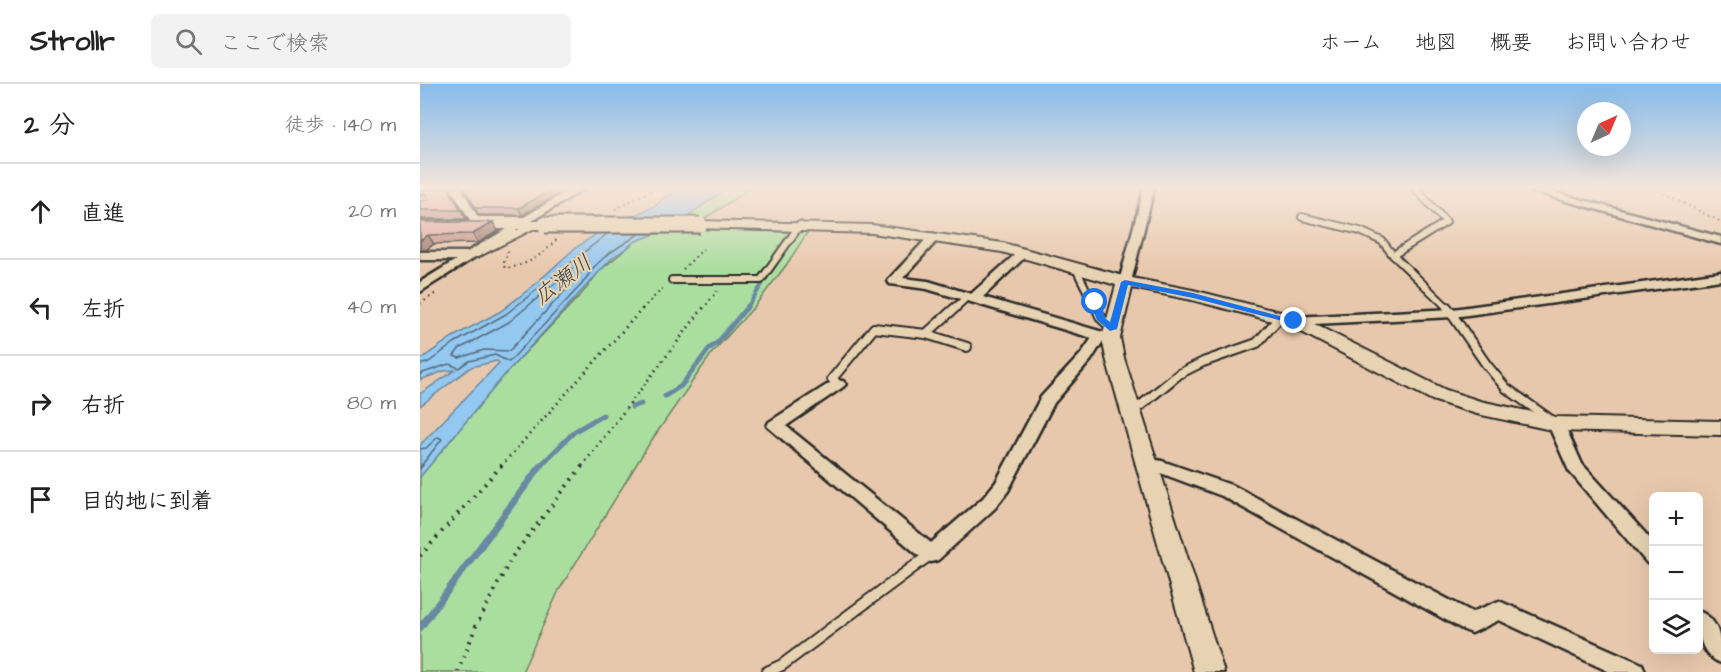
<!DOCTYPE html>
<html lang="ja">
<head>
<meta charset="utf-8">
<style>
  body { margin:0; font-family:"Architects Daughter","Klee One",sans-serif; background:#f2f2f2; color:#222 }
  .controls { position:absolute; right:18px; bottom:18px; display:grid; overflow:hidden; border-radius:9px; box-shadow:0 6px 24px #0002 }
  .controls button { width:54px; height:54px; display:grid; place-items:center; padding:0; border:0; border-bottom:2px solid #e0e0e0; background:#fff; color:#222; font:30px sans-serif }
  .compass { position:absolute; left:1157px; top:18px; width:54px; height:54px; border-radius:50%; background:#fff; box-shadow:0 6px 24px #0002; rotate:44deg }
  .stop { position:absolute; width:18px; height:18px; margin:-14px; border:4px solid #1a73e8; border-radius:50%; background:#fff }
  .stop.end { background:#1a73e8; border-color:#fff; box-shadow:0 2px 6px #0008 }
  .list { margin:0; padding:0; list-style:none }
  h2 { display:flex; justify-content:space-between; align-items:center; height:78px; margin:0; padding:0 24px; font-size:26px }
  h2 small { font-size:20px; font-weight:400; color:#767676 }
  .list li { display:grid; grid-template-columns:39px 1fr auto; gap:18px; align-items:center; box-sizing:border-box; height:96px; padding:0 24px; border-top:2px solid #e0e0e0 }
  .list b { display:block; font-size:22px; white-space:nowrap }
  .list em { font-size:20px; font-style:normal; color:#767676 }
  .icon { flex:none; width:33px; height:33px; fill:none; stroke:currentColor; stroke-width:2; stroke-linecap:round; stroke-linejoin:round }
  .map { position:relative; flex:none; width:1301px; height:588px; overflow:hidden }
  header { display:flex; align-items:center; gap:36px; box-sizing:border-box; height:84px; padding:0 30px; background:#fff; border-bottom:2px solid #e0e0e0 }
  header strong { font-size:28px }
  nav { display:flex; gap:33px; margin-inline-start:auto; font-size:21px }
  .search { width:420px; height:54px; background:#f2f2f2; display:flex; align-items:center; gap:15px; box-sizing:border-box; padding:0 21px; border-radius:9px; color:#767676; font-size:22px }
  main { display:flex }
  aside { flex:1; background:#fff }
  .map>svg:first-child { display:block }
  .green { fill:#aade9f; stroke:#6a8465; stroke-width:1.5 }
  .water { fill:#93c8f1; stroke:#6989a2; stroke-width:1.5 }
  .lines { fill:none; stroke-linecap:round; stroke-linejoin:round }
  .shore-far1 { stroke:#556a7a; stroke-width:1.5 }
  .shore { stroke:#556a7a; stroke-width:2 }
  .stream-far2 { stroke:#6989a2; stroke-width:4 }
  .stream-far1 { stroke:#6989a2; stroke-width:5 }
  .stream { stroke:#6989a2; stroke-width:7 }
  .service-far2-casing { stroke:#2b2b2b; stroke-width:10 }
  .service-far1-casing { stroke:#2b2b2b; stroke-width:12 }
  .service-casing { stroke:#2b2b2b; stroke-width:14 }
  .minor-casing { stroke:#2b2b2b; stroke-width:5 }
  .tertiary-casing { stroke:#2b2b2b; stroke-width:4 }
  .path-far2 { stroke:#2b2b2b; stroke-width:2; stroke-dasharray:1.5 4; stroke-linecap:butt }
  .path-far1 { stroke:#2b2b2b; stroke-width:3; stroke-dasharray:1.5 4.5; stroke-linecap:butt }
  .path { stroke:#2b2b2b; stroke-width:4; stroke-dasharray:2 6; stroke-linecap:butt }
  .service-far2 { stroke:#e7d3b1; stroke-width:6 }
  .service-far1 { stroke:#e7d3b1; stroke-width:8 }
  .service { stroke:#e7d3b1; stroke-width:10 }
  .minor { fill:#e7d3b1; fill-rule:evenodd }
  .tertiary { fill:#e7d3b1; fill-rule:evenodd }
  .tertiary-bridge-casing { stroke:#2b2b2b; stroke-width:19; stroke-linecap:butt }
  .tertiary-bridge { stroke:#e7d3b1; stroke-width:15 }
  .wall { fill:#bf9084; stroke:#2b2b2b; stroke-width:1.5 }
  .shaded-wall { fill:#9b766c; stroke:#2b2b2b; stroke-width:1.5 }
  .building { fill:#dea89a; stroke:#2b2b2b; stroke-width:1.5 }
  .route { fill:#1a73e8 }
  .labels { text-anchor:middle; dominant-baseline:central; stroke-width:4.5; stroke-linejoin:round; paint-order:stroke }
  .water-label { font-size:22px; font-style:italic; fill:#3b4349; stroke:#e7d3b1 }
</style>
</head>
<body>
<header>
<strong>Strollr</strong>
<div class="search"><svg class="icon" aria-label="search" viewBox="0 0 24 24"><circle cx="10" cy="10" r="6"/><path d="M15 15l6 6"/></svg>ここで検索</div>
<nav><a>ホーム</a><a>地図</a><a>概要</a><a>お問い合わせ</a></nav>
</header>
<main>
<aside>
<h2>2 分<small>徒歩 · 140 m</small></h2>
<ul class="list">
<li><svg class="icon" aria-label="ahead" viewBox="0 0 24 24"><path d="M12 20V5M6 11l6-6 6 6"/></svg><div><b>直進</b></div><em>20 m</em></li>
<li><svg class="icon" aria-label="left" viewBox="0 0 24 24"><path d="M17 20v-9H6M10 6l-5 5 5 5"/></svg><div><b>左折</b></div><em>40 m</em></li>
<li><svg class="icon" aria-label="right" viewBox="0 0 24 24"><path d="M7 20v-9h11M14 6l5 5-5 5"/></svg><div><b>右折</b></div><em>80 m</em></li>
<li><svg class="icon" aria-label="arrive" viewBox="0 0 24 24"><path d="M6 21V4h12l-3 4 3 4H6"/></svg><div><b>目的地に到着</b></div></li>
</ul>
</aside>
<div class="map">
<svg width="1301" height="588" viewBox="0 0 1301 588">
  <rect width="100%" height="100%" fill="#e8c8ac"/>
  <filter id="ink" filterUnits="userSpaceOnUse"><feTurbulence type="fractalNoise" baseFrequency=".0167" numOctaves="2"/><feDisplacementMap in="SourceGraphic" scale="12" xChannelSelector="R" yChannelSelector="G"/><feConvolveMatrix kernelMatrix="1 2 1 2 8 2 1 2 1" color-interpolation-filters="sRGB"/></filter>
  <g filter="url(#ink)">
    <!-- green -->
    <g class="green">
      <polygon points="308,104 331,104 281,137 259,137"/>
      <polygon points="248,145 389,146 367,180 334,223 292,269 229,360 139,506 102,588 0,588 0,393 87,288 167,204 178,188 216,157"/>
    </g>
    <!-- water -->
    <polygon class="water" points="264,104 308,104 248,145 216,157 191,175 87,288 0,393 0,361 79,279 77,277 51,283 0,322 0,310 35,286 24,287 0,296 0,276 31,254 81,227 113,202 154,165 184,145 235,122 246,112"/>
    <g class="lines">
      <!-- shore-far1 -->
      <g class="shore-far1">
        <polygon points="165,174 168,178 156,195 89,267 64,266 39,274 34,272 39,265 89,238"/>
        <polyline points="0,281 9,278 34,259 86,230 187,150"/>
        <polyline points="0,290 29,280 39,284 49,277 75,271 89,278 162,200 174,183 188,170 219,150"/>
        <polyline points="0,365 6,364 18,353 22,355 1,382"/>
      </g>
      <!-- shore -->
      <polyline class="shore" points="0,384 3,381"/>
      <!-- stream-far2 -->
      <polyline class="stream-far2" points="326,225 343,199"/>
      <!-- stream-far1 -->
      <g class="stream-far1">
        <polyline points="245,312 261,302 289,265 298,258 327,223"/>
        <polyline points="212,323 221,320"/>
        <polyline points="120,382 155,347 183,331"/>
      </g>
      <!-- stream -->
      <polyline class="stream" points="0,544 121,381"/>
      <!-- service-far2 casing -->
      <g class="service-far2-casing">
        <g id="service-far2">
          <polyline points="882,133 940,147 962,157 973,171 1029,225"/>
          <polyline points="57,170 114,141"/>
          <polyline points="973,171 1026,138 995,104"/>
          <polyline points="661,186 658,189 676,225"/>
          <polyline points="252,196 341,196 380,141"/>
          <polyline points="534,225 548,212"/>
        </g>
      </g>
      <!-- service-far1 casing -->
      <g class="service-far1-casing">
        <g id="service-far1">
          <polyline points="676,223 681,234 693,245"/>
          <polyline points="1027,223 1066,280 1086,304 1131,336"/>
          <polyline points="506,250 536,223"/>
          <polyline points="418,300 412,295 454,244 506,250 547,263"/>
          <polyline points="711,322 720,322 759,290 783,278 837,259 860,233"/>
        </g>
      </g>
      <!-- service casing -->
      <g class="service-casing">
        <polyline id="service" points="347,588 362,581 511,470"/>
      </g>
      <!-- minor casing -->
      <g class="minor-casing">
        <g id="minor">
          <polygon points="0,104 10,104 0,110"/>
          <polygon points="31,104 41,104 58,133 104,133 153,104 165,104 110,138 51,138"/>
          <polygon points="724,104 734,104 711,198 705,202 699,198"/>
          <polygon points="1100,104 1117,104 1301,153 1301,160"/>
          <polygon points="92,142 96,143 96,147 0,208 0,198 36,176 0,176 0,168 47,168"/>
          <polygon points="514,150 520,153 483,194 508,197 551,210 599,167 607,167 607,171 563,213 693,251 695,254 693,257 683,257 671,276 634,319 588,407 575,424 518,476 511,478 504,476 347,342 349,338 413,297 423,297 426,300 423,303 366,342 511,459 563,414 576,398 621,313 661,270 672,254 507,205 470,200 468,197 470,194 510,151"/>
          <polygon points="1301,188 1301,196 1033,233 874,241 867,237 874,233 1033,225"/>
          <polygon points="1136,334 1142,336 1144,340 1162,380 1234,459 1234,481 1227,479 1149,387 1128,340 1130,336"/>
          <polygon points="725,374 742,377 814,402 1052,528 1079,517 1222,580 1225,588 1190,588 1079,536 1052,549 1044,546 802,412 735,387 719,384 716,380 719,376"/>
          <path d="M 1278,527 C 1301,535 1301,559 1301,579 C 1279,571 1278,547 1278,527 Z"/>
        </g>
      </g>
      <!-- tertiary casing -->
      <g class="tertiary-casing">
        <g id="tertiary">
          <polygon points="0,137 125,137 132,141 125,145 0,145"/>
          <polygon points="280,137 452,141 583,159 707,193 773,206 880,233 1026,306 1060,317 1136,333 1301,337 1301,351 1136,347 1057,330 1012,316 868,241 772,216 712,204 700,254 704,274 804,588 774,588 686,274 682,254 696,201 582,168 452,149 275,144 273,141 275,138"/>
        </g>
      </g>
      <!-- path-far2 -->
      <g class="path-far2">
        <polyline points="1234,104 1301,138"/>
        <polyline points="195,125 236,104"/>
        <path d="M 88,167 L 83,181 L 85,184 C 108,182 122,171 137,155"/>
        <polyline points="263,185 283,165"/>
        <polyline points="0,220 16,209"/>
        <polyline points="222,225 245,202"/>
        <polyline points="283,225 297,207"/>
      </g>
      <!-- path-far1 -->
      <g class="path-far1">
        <polyline points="81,382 224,223"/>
        <polyline points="162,382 284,223"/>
      </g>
      <!-- path -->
      <g class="path">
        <polyline points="0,472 82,381"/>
        <polyline points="38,588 56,542 92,473 163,381"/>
      </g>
      <!-- service-far2 -->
      <use href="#service-far2" class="service-far2"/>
      <!-- service-far1 -->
      <use href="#service-far1" class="service-far1"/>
      <!-- service -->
      <use href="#service" class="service"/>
      <!-- minor -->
      <use href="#minor" class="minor"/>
      <!-- tertiary -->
      <use href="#tertiary" class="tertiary"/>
      <!-- tertiary-bridge casing -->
      <g class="tertiary-bridge-casing">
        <polyline id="tertiary-bridge" points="125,141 280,141"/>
      </g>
      <!-- tertiary-bridge -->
      <use href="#tertiary-bridge" class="tertiary-bridge"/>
    </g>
    <!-- wall -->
    <g class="wall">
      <polygon points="28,104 46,135 0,135 0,118 8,115"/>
      <polygon points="44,104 138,104 140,109 102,131 59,131"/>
      <polygon points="0,138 78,147 58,159 14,160 6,166"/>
    </g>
    <!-- shaded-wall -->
    <g class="shaded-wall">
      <polygon points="135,104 138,104 140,109 102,131 99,124"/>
      <polygon points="73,138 78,147 58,159 53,150"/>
      <polygon points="8,151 14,160 6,166 0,166 0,157"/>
    </g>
    <!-- building -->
    <g class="building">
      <polygon points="3,104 28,104 41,126 0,126 0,118 8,115"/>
      <polygon points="44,104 135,104 99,124 56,124"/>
      <polygon points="0,138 73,138 53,150 8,151 0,157"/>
    </g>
  </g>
  <!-- sky -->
  <linearGradient id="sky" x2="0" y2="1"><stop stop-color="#86bcec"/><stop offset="0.56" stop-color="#f5e6da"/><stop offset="1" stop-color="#f5e6da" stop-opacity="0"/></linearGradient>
  <rect width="1301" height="186" fill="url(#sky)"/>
  <!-- route -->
  <polygon class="route" points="705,196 773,209 878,237 874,240 773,214 708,201 697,245 690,247 677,236 670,218 678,216 686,235 690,238 701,198"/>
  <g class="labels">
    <!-- water labels -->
    <g class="water-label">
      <text transform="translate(143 196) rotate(-37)">広瀬川</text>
    </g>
  </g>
</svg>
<div class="controls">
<button>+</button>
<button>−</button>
<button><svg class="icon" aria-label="layers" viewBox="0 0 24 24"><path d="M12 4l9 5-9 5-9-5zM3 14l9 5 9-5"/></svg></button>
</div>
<svg class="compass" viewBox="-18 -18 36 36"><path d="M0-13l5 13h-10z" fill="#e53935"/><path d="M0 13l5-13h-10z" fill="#767676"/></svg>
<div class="stop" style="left:675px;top:218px"></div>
<div class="stop end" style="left:874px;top:237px"></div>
</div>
</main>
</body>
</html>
